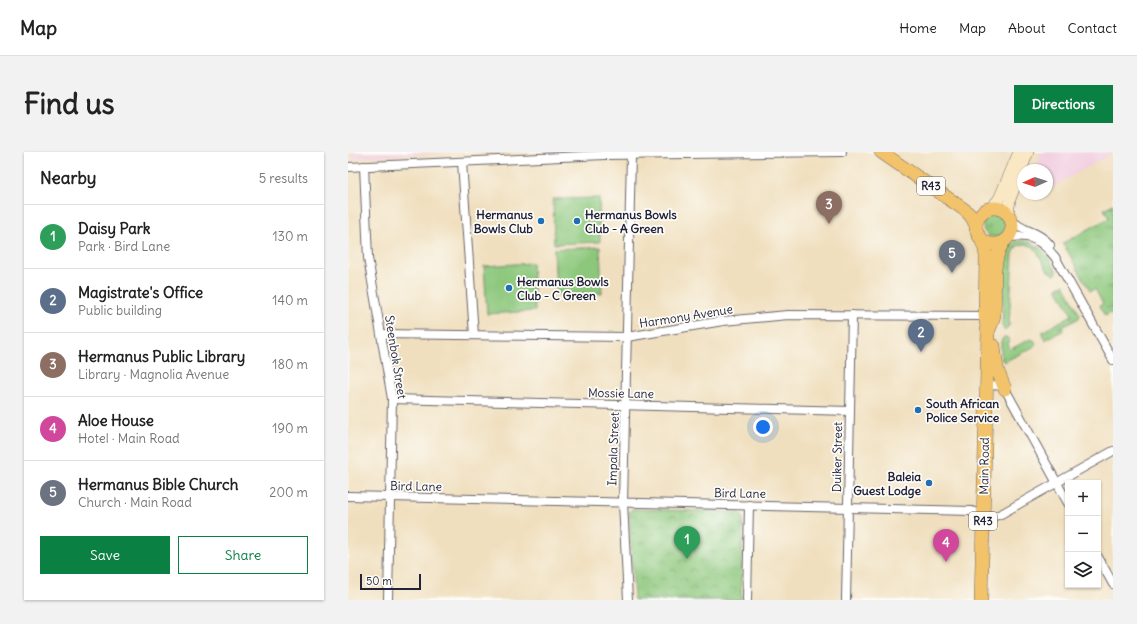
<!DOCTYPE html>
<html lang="en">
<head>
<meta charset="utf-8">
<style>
  body { margin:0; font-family:Delius,sans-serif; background:#f2f2f2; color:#222 }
  .controls { position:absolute; right:12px; bottom:12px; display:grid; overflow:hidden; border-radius:0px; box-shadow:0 1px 3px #0004 }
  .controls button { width:36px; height:36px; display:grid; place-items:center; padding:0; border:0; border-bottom:1px solid #e0e0e0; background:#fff; color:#222; font:20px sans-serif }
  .compass { position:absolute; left:669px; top:12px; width:36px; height:36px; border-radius:50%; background:#fff; box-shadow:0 1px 3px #0004; rotate:267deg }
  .scale { position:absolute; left:12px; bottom:10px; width:61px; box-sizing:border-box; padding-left:4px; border:2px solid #22223b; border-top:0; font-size:11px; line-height:14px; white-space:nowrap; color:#22223b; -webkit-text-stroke:3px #fdfcf7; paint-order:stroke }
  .you { position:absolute; left:415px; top:275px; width:14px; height:14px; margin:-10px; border:3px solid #fff; border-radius:50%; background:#1a73e8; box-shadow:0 0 0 6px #1a73e833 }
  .badge { display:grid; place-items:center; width:26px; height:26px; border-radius:50%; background:#0b8043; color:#fff; font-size:13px; font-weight:700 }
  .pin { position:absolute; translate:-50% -33px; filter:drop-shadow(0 1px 2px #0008) }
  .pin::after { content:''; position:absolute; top:21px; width:14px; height:12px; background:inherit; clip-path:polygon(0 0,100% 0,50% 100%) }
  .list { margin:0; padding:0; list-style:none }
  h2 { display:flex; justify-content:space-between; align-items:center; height:52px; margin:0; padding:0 16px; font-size:17px }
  h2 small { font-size:13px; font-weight:400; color:#767676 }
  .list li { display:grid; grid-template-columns:26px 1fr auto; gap:12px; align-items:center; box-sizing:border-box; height:64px; padding:0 16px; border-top:1px solid #e0e0e0 }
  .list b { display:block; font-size:15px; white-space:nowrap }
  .list p { margin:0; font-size:13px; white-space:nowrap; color:#767676 }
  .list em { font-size:13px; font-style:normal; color:#767676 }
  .actions { display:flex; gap:8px; padding:12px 16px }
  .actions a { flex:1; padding:9px 0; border:1px solid #0b8043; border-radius:0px; text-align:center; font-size:14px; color:#0b8043 }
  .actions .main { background:#0b8043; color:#fff }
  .icon { flex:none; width:22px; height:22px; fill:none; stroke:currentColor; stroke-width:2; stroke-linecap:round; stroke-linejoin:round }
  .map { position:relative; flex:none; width:765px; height:448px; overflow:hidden; border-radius:0px }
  header { display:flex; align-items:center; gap:24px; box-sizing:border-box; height:56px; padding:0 20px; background:#fff; border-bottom:1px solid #e0e0e0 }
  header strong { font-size:19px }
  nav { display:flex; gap:22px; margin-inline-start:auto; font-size:14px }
  .intro { display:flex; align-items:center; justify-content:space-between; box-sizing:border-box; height:96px; padding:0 24px }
  h1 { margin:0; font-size:28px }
  .button { padding:10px 18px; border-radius:0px; background:#0b8043; color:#fff; font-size:14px; font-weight:700 }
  main { display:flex; gap:24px; padding:0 24px }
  aside { flex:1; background:#fff; border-radius:0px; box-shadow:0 1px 3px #0004 }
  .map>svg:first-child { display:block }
  .built { fill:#f2cfe0 }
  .grass { fill:url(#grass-tufts); stroke:#57745c }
  .park { fill:url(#park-crowns); stroke:#57745c }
  .pitch { fill:#8cc77c; stroke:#57745c }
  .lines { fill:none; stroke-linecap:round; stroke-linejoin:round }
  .minor-casing { stroke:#6a6469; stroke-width:10 }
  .secondary-casing { stroke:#6a6469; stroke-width:12 }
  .primary-casing { stroke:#6a6469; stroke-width:14 }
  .minor { stroke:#fff; stroke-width:8 }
  .secondary { stroke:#fae7c3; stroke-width:11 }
  .primary { stroke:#f2c36a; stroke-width:13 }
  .poi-dot { fill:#1f6fb2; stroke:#fdfcf7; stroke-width:1.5 }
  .labels { text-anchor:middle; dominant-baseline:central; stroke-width:3.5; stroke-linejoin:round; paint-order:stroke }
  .shield { fill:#fdfcf7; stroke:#646373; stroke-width:1 }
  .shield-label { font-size:11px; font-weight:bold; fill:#22223b }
  .poi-label { font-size:12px; font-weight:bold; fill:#22223b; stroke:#fdfcf7; text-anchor:start }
  .street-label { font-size:12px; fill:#22223b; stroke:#fdfcf7 }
</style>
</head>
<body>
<header>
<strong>Map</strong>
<nav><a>Home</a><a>Map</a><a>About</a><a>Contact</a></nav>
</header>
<div class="intro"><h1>Find us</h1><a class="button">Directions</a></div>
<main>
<aside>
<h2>Nearby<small>5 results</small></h2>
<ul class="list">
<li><span class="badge" style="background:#2e9e5b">1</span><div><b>Daisy Park</b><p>Park · Bird Lane</p></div><em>130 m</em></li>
<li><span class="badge" style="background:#5c6f8a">2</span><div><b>Magistrate's Office</b><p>Public building</p></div><em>140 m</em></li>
<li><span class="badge" style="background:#8d6e63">3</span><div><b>Hermanus Public Library</b><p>Library · Magnolia Avenue</p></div><em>180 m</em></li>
<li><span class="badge" style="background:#d1479c">4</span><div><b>Aloe House</b><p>Hotel · Main Road</p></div><em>190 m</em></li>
<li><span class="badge" style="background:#6b7280">5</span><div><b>Hermanus Bible Church</b><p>Church · Main Road</p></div><em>200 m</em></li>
</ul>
<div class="actions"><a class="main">Save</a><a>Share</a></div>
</aside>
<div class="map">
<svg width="765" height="448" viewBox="0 0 765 448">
  <defs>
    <pattern id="grass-tufts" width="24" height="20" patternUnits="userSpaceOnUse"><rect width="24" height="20" fill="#8cc77c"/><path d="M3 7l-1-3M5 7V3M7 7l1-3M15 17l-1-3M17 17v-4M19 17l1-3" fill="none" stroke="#72a167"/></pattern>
    <pattern id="park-crowns" width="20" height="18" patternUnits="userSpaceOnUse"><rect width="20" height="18" fill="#8cc77c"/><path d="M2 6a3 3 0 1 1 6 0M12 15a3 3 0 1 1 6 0" fill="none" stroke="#72a167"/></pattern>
  </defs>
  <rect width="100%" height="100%" fill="#fdfcf7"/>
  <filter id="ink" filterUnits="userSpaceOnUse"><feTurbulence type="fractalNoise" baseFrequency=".025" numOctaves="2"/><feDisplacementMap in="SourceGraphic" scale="8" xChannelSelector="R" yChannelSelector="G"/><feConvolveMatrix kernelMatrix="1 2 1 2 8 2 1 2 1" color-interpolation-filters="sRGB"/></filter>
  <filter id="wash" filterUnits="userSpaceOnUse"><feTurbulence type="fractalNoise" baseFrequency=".012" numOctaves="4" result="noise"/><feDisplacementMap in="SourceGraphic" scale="16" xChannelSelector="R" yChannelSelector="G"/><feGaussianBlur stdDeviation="0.9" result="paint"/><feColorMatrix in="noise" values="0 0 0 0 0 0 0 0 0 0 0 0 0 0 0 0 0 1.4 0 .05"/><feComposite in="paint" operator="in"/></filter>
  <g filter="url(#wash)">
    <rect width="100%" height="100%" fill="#f0dfbe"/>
    <!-- built -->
    <g class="built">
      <polygon points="5,0 109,0 3,6"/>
      <polygon points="692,0 765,0 765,1 699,38 699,18 689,18"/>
    </g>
    <!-- grass -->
    <g class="grass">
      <polygon points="765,52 765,160 757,164 751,154 755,152 747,137 742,139 715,91 761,66 756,57"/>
      <circle cx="646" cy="74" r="11"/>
      <path d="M 669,89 C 690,86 700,104 709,120 L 707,123 L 700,119 L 686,95 L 677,92 L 669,94 L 665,102 L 661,174 L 656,178 L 654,174 L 657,106 L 662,93 Z"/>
      <polygon points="716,132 732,163 731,166 714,175 716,178 697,188 694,182 694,180 724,163 709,136"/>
      <polygon points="656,185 658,185 661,187 660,194 663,197 682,187 686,188 688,192 687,194 656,210 654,208 653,206 653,189"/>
    </g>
    <!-- park -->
    <polygon class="park" points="284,357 389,360 393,362 395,366 393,448 286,448 281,360"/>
    <!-- pitch -->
    <g class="pitch">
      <polygon points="251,46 252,90 206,92 205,47"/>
      <polygon points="252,95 254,141 208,142 206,97"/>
      <polygon points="184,111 187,159 139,162 136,114"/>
    </g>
  </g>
  <g filter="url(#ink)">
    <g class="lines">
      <!-- minor casing -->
      <g class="minor-casing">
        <g id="minor">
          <polyline points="114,10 126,183"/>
          <polyline points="16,14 20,106 44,247 40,448"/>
          <polyline points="0,15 256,3 494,0"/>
          <path d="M 662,65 C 671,80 691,78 702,93"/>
          <path d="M 659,86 C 681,81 693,88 707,105 L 765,208"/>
          <polyline points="33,182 279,185 375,169 440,163 640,164"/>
          <path d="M 638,234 C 646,233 651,232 657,237 L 720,351"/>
          <polyline points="44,247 502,259"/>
          <polyline points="0,344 624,359 644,365 653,362 765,299"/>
          <polyline points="750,405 765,432"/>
          <polyline points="280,448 275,351 283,3"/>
          <polyline points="399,448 401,353"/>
          <polyline points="498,448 504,163"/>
        </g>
      </g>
      <!-- secondary casing -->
      <g class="secondary-casing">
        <g id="secondary">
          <polyline points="643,56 651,47 671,0"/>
          <polyline points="660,62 662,47 680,0"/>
        </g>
      </g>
      <!-- primary casing -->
      <g class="primary-casing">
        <g id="primary">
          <polyline points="533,0 617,58 623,64 628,73"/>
          <circle cx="646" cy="74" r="18"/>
          <polyline points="632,85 636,94 638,104 637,164 640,180 633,448"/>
          <path d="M 640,180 C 642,175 646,168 646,162 C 648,141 642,105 657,88"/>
          <polyline points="646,194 649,217 657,237"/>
        </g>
      </g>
      <!-- minor -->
      <use href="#minor" class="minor"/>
      <!-- secondary -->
      <use href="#secondary" class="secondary"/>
      <!-- primary -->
      <use href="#primary" class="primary"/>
    </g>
  </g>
  <!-- markers -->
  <g class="poi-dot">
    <circle cx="193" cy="69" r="4"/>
    <circle cx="229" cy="69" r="4"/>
    <circle cx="161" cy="136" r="4"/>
    <circle cx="570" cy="258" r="4"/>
    <circle cx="581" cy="331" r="4"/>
  </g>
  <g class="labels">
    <!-- shield labels -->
    <g class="shield">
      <rect x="569" y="25" width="28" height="18" rx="3"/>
      <rect x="621" y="360" width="28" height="18" rx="3"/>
    </g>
    <g class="shield-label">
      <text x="583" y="34">R43</text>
      <text x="635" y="369">R43</text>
    </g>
    <!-- poi labels -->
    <g class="poi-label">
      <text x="185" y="62" text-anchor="end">Hermanus<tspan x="185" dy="14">Bowls Club</tspan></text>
      <text x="237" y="62">Hermanus Bowls<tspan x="237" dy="14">Club - A Green</tspan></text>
      <text x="169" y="129">Hermanus Bowls<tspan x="169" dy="14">Club - C Green</tspan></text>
      <text x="578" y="251">South African<tspan x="578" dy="14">Police Service</tspan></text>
      <text x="573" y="324" text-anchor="end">Baleia<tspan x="573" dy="14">Guest Lodge</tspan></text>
    </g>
    <!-- street labels -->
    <g class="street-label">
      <text transform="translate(338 164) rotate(-9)">Harmony Avenue</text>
      <text transform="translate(48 205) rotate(81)">Steenbok Street</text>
      <text transform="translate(273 241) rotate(1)">Mossie Lane</text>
      <text transform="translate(265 297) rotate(-88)">Impala Street</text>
      <text transform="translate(489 305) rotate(-89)">Duiker Street</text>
      <text transform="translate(636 314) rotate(-89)">Main Road</text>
      <text transform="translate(68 334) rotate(1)">Bird Lane</text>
      <text transform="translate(392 341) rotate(1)">Bird Lane</text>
    </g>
  </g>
</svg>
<div class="controls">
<button>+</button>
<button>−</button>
<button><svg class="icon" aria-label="layers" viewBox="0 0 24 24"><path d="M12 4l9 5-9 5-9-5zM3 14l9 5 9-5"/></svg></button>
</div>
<svg class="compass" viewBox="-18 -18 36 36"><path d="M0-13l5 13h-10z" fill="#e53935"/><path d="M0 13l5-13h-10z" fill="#767676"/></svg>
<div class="scale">50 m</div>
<div class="you"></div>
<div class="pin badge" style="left:339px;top:407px;background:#2e9e5b">1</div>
<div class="pin badge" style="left:573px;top:200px;background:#5c6f8a">2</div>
<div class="pin badge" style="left:481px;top:72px;background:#8d6e63">3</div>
<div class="pin badge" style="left:598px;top:410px;background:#d1479c">4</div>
<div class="pin badge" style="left:604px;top:121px;background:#6b7280">5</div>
</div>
</main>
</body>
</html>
